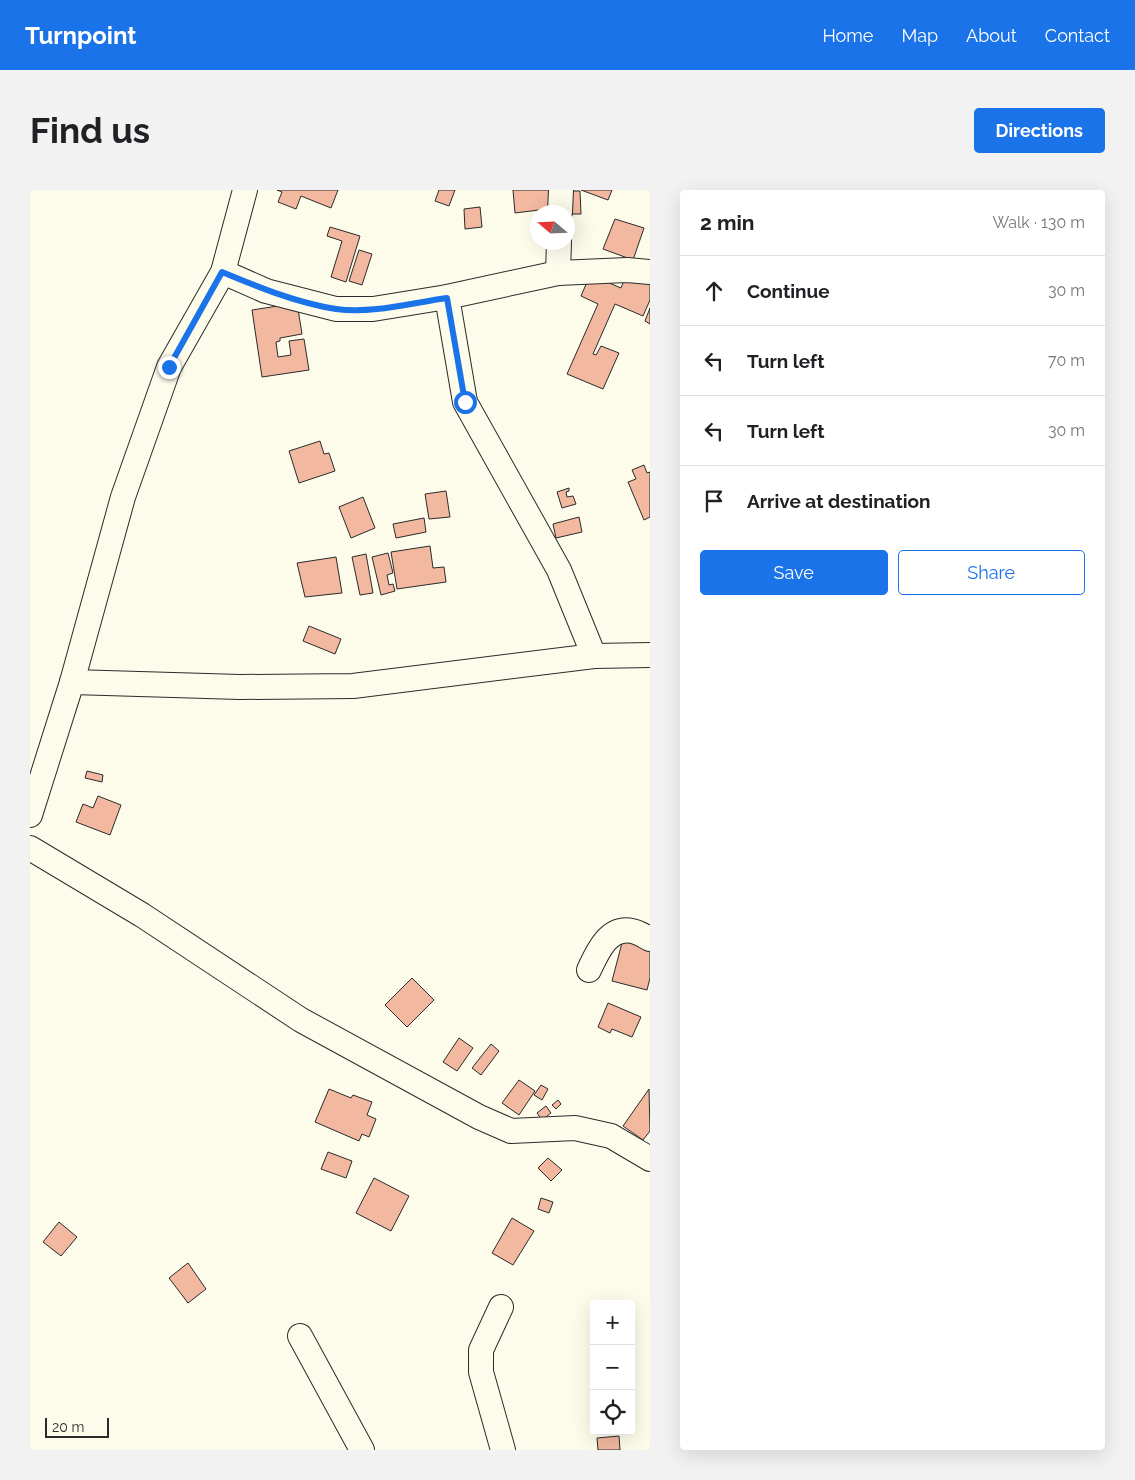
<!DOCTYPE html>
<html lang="en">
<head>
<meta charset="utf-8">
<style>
  body { margin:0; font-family:Raleway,sans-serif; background:#f2f2f2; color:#202124 }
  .controls { position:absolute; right:15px; bottom:15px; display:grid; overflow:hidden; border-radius:5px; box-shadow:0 5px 20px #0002 }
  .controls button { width:45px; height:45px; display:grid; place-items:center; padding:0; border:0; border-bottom:1px solid #e0e0e0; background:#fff; color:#202124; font:25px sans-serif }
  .compass { position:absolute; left:500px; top:15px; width:45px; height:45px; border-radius:50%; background:#fff; box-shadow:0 5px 20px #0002; rotate:289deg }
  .scale { position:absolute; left:15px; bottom:12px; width:64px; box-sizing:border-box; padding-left:5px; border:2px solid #2b2b2b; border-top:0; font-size:14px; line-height:18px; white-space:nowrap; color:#2b2b2b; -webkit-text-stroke:4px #fdfbea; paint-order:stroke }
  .stop { position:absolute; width:15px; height:15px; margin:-11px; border:4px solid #1a73e8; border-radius:50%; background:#fff }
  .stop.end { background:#1a73e8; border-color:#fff; box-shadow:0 1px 5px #0008 }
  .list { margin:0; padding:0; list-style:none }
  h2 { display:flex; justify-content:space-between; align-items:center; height:65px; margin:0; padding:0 20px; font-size:21px }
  h2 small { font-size:16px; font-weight:400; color:#757577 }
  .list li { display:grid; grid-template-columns:32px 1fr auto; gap:15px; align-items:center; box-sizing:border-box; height:70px; padding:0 20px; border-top:1px solid #e0e0e0 }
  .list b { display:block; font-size:19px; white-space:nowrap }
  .list em { font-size:16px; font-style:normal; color:#757577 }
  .actions { display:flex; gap:10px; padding:15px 20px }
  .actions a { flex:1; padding:11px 0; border:1px solid #1a73e8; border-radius:5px; text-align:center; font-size:18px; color:#1a73e8 }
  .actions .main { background:#1a73e8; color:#fff }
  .icon { flex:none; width:28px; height:28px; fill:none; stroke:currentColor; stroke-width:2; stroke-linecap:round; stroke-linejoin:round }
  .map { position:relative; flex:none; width:620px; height:1260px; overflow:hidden; border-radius:5px }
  header { display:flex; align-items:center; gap:30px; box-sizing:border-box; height:70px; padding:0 25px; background:#1a73e8; color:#fff }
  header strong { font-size:24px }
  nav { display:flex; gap:28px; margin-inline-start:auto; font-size:18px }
  .intro { display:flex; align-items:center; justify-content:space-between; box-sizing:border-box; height:120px; padding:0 30px }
  h1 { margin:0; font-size:35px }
  .button { padding:12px 22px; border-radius:5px; background:#1a73e8; color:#fff; font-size:18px; font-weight:700 }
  main { display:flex; gap:30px; padding:0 30px }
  aside { flex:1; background:#fff; border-radius:5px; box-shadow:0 5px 20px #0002 }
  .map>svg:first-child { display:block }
  .building { fill:#f2b8a0; stroke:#2b2b2b }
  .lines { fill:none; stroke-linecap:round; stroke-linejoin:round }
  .minor-casing { stroke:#2b2b2b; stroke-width:26 }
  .minor { stroke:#fdfbea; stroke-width:24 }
  .route { stroke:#1a73e8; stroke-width:6 }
</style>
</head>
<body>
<header>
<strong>Turnpoint</strong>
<nav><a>Home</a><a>Map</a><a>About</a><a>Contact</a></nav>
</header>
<div class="intro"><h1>Find us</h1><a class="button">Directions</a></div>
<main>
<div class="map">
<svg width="620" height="1260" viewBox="0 0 620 1260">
  <rect width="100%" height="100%" fill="#fdfbea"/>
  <!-- building -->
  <g class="building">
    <polygon points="247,0 308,0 301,18 271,6 266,19 248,12 252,2"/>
    <polygon points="409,0 425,0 419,16 405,11"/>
    <polygon points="483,0 523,0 525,18 485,23"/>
    <polygon points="551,0 582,0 578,10"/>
    <polygon points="537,1 550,1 551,24 538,24"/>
    <polygon points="450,17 452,37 435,39 434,19"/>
    <polygon points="585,29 614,38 603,70 573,59"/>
    <polygon points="300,37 330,46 316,92 301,87 312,51 297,46"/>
    <polygon points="329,60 342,64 332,95 319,91"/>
    <polygon points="597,83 620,93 620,110 613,126 585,114 563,164 566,165 571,156 589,163 573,199 537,184 568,114 551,106 560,85 591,98"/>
    <polygon points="267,113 272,144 250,148 250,151 246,152 248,167 261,165 259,151 274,149 279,180 232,187 222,120"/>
    <polygon points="620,118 620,134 615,131"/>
    <polygon points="290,251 294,264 299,263 305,281 269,293 259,261"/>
    <polygon points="614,275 617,283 620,282 620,327 614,330 598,292 606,289 602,280"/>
    <polygon points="539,298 539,301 536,302 537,307 543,306 546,314 532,318 527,302"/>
    <polygon points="416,301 420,327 399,329 395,304"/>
    <polygon points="333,307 345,338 321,348 309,317"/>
    <polygon points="549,327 552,342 526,348 523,334"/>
    <polygon points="394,328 396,342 366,348 363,334"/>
    <polygon points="400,356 403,378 414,377 416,392 367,399 361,362"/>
    <polygon points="358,363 363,383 357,385 359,395 363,394 365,401 351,405 342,367"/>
    <polygon points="336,364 343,403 330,405 322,367"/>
    <polygon points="306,367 312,403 275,407 267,373"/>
    <polygon points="279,436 311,449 305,464 273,451"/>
    <polygon points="57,581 73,585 72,592 55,588"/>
    <polygon points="68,606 91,615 80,645 46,632 53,614 63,618"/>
    <polygon points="593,749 620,756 620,788 617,800 582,791"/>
    <polygon points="382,788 404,810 377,837 355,815"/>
    <polygon points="578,813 611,827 602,847 582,839 580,843 568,837"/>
    <polygon points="429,848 443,858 427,881 413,872"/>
    <polygon points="461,854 469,861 451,885 442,878"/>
    <polygon points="489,890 505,901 489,925 472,913"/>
    <polygon points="511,895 518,899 512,910 504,905"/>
    <polygon points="299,899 321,908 323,905 342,912 337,925 346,929 339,947 332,944 329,951 285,932"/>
    <polygon points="619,899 620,941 613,950 593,936"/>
    <polygon points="528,910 531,914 526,919 522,915"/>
    <polygon points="516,916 521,923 512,930 507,923"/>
    <polygon points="298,962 322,971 316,988 291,979"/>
    <polygon points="518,968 532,980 521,991 508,978"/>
    <polygon points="344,988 379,1006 361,1041 326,1023"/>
    <polygon points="511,1008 523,1012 519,1023 508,1019"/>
    <polygon points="482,1028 504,1041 483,1075 462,1063"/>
    <polygon points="29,1032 47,1047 31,1066 13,1052"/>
    <polygon points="158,1073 176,1099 158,1113 139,1088"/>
    <polygon points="589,1246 590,1260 568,1260 567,1248"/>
  </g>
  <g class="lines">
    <!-- minor casing -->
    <g class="minor-casing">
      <g id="minor">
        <polyline points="530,22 531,0"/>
        <polyline points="193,82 236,101 306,119 343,119 417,107 528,83 597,80 620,82"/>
        <polyline points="528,83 529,52"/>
        <polyline points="417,107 435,212 529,380 564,466"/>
        <polyline points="42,492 210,497 323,496 564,466 620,465"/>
        <polyline points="0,625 42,492 93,307 139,177 193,82 215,0"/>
        <polyline points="0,658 112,725 271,830 449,927 481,941 545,938 581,946 620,969"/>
        <path d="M 559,780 C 567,763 578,736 602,741 C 608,742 614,746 620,749"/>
        <polyline points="471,1117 451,1160 451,1182 473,1260"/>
        <polyline points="270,1146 332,1260"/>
      </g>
    </g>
    <!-- minor -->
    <use href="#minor" class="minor"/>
  </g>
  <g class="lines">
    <!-- route -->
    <path class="route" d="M 139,177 L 192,82 C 228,97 267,113 306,119 C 342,124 381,113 417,108 L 435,212"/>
  </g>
</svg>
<div class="controls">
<button>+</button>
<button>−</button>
<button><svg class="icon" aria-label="locate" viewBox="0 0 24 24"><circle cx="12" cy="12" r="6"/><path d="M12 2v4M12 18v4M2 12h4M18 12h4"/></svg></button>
</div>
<svg class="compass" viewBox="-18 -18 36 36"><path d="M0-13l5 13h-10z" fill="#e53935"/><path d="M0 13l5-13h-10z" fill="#757577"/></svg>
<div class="scale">20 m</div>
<div class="stop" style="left:435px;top:212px"></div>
<div class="stop end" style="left:139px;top:177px"></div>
</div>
<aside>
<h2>2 min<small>Walk · 130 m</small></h2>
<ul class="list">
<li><svg class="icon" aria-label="ahead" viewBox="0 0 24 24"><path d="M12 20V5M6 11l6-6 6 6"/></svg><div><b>Continue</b></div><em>30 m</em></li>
<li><svg class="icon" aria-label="left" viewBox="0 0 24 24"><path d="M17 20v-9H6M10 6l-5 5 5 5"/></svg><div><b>Turn left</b></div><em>70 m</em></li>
<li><svg class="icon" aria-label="left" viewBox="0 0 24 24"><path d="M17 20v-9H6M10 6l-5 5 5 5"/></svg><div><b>Turn left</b></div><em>30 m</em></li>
<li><svg class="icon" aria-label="arrive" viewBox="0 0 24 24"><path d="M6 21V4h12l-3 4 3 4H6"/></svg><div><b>Arrive at destination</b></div></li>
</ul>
<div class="actions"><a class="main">Save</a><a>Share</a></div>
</aside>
</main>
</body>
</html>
